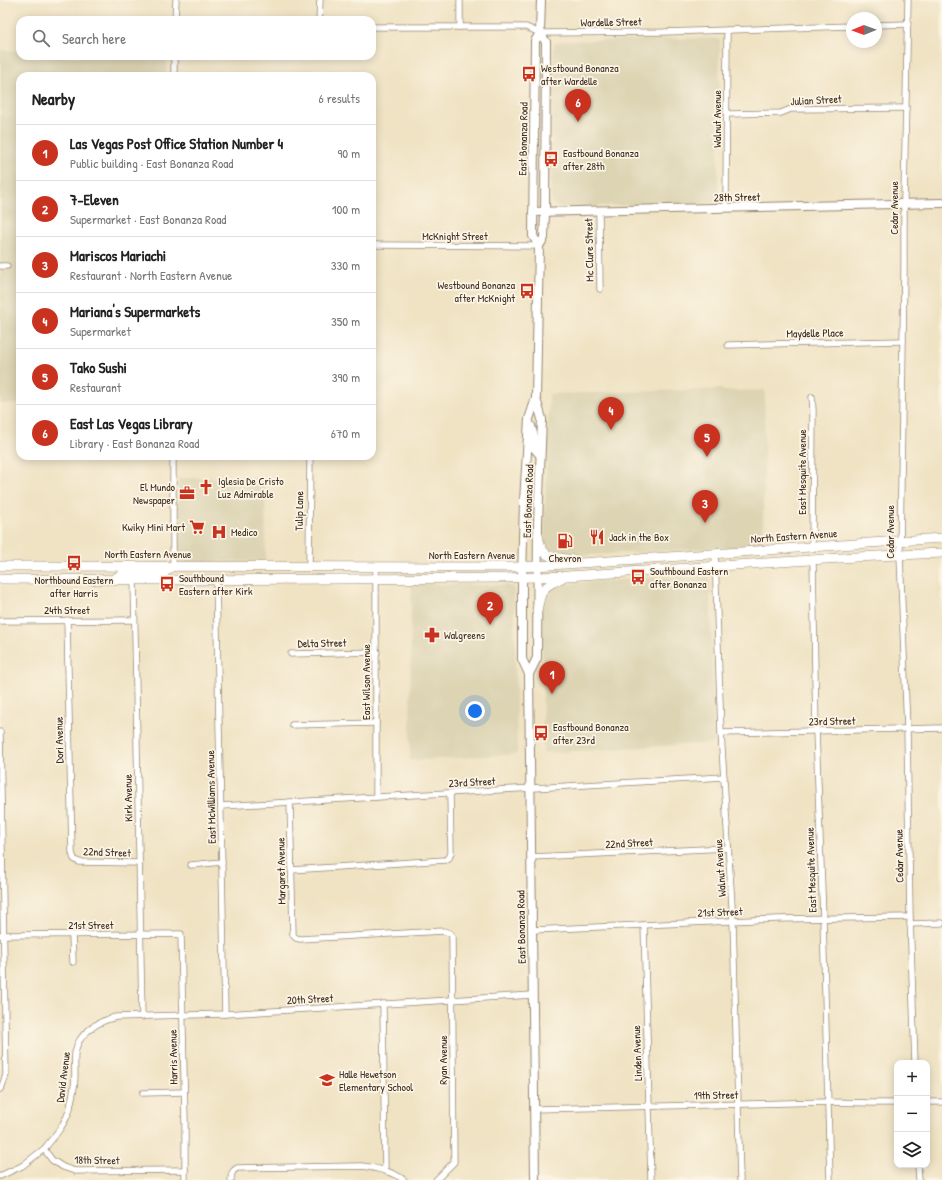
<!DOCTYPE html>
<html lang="en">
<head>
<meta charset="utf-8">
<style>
  body { margin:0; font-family:"Patrick Hand",sans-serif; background:#f2f2f2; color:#222 }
  .controls { position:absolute; right:12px; bottom:12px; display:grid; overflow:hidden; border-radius:8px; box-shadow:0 2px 10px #0003 }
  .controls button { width:36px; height:36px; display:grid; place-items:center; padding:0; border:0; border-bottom:1px solid #e0e0e0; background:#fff; color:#222; font:20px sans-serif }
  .compass { position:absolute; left:846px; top:12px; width:36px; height:36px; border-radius:50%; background:#fff; box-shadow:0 2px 10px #0003; rotate:269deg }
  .you { position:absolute; left:475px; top:711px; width:14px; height:14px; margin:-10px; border:3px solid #fff; border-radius:50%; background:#1a73e8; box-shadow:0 0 0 6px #1a73e833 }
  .badge { display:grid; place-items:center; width:26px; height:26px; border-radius:50%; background:#c8321e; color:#fff; font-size:13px; font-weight:700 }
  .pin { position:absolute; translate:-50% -33px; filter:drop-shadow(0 1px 2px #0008) }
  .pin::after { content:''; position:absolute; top:21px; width:14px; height:12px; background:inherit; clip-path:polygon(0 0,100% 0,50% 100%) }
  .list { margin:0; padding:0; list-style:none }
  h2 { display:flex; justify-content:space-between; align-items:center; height:52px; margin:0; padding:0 16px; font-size:17px }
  h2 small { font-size:13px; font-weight:400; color:#767676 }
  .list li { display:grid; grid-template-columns:26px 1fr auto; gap:12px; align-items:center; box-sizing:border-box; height:56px; padding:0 16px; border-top:1px solid #e0e0e0 }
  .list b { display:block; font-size:15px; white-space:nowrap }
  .list p { margin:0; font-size:13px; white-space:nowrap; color:#767676 }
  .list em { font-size:13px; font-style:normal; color:#767676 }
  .icon { flex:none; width:22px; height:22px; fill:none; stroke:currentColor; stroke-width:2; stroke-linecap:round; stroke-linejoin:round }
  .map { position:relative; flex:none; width:942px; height:1180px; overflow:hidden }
  .search { position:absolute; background:#fff; box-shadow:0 2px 10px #0003; left:16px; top:16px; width:360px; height:44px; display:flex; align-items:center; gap:10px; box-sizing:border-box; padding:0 14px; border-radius:12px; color:#767676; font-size:15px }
  .panel { position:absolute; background:#fff; box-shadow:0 2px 10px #0003; left:16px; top:72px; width:360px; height:388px; border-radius:12px }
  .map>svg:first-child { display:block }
  .built { fill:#ddd4b4 }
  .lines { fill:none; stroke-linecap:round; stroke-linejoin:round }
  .street-casing { stroke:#968671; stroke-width:7 }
  .secondary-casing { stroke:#968671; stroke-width:10 }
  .primary-casing { stroke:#968671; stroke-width:10 }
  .street { stroke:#fff; stroke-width:5.5 }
  .secondary { stroke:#fff; stroke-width:8 }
  .primary { stroke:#fff; stroke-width:9 }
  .labels { text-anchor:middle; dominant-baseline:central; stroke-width:3.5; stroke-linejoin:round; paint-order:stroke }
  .street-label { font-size:11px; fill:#3b2a1e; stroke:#fcf5e5 }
  .poi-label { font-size:11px; fill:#3b2a1e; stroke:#fcf5e5; text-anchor:start }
</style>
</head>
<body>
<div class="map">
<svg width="942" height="1180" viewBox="0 0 942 1180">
  <rect width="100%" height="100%" fill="#fcf5e5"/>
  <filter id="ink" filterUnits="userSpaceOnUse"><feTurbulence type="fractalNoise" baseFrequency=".025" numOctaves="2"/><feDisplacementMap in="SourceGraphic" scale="8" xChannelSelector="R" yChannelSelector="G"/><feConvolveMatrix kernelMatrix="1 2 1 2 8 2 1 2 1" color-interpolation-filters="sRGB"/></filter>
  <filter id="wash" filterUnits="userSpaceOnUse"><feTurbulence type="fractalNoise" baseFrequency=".012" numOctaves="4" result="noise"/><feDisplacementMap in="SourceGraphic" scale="16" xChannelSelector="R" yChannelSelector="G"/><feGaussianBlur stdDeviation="0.9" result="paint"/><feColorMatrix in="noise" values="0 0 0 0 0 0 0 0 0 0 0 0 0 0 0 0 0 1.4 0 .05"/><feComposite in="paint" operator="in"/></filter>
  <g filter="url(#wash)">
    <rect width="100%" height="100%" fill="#f0e3c4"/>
    <!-- built -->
    <g class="built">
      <polygon points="714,38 718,39 720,41 718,197 717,201 713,203 558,207 554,205 552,202 551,196 553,48 554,44 561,41"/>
      <polygon points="0,50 20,51 20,56 167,56 166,76 20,76 20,404 0,404"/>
      <polygon points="722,389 723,391 765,390 763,546 570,556 558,556 547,550 544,542 549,394"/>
      <polygon points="178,478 265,478 266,561 183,562 180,560 178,553"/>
      <polygon points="705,574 710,577 714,743 543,753 542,600 548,589 560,584"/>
      <polygon points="411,584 506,585 511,586 514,588 517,754 410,761"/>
    </g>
  </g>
  <g filter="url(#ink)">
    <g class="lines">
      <!-- street casing -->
      <g class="street-casing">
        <g id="street">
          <polyline points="908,0 904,197 904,270 900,555 907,729 910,917 915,1063"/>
          <polyline points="175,20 176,0"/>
          <polyline points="319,20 320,0"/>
          <polyline points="876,25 908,24"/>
          <polyline points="372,27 526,27 540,33 664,32 852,26"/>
          <polyline points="460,27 460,0"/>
          <polyline points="174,76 174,56"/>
          <polyline points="727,114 781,113 791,109 906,108"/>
          <polyline points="726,208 727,30"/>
          <polyline points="599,211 600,289"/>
          <polyline points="372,245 539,246"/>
          <polyline points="0,266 7,266"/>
          <polyline points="728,345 903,341"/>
          <polyline points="812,397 813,410 812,547"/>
          <polyline points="173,456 173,566"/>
          <polyline points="715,554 721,733 733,921 740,1180"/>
          <polyline points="813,560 816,731 823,918 830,1180"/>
          <polyline points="309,567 310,456"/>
          <polyline points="376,567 376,797"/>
          <polyline points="134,579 142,1017"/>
          <polyline points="216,579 225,1014"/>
          <polyline points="67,620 72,853 74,859 79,862 139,863"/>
          <polyline points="0,621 134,620"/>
          <polyline points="291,654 377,652"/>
          <polyline points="292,725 376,723"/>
          <polyline points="0,732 6,1075 2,1086 0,1089"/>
          <polyline points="721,733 942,728"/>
          <polyline points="290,802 293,935 296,938 300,939 443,931 450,933 452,936 454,1162 436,1180"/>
          <polyline points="221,806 724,777"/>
          <polyline points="531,857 728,848"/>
          <polyline points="191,865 222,862"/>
          <polyline points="291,870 445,860 449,858 451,853 450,793"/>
          <polyline points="910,924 942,923"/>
          <polyline points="644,925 651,1180"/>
          <polyline points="532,930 777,919 910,917"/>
          <polyline points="0,935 181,934 185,1122 185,1180"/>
          <polyline points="72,935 73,962"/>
          <polyline points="383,1004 385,1170"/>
          <polyline points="143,1093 184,1092"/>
          <polyline points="927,1102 942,1102"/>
          <polyline points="535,1109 828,1102 872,1103 897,1103"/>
          <path d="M 44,1149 C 54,1137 66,1123 70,1108 C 71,1101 73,1094 74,1087 C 76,1076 74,1064 75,1053 C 78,1033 98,1021 116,1017 L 225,1014 L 533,995"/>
          <polyline points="918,1165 919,1180"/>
          <polyline points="0,1176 22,1166 44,1149 52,1160 63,1167 75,1171 185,1170"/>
          <path d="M 231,1180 C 231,1174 232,1171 237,1168 L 362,1166 C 377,1168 392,1171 404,1180"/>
        </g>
      </g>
      <!-- secondary casing -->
      <g class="secondary-casing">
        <g id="secondary">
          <polyline points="533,212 942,203"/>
          <polyline points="539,246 544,238 545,212 546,42 540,33 541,0"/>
          <polyline points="531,426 535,441 534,448 540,455"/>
          <polyline points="529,674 537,658 538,523 542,419 536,399"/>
          <polyline points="535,1180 529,674 522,659 522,578 524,501 529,419 536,398 539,246 533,236 535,41 540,33"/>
        </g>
      </g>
      <!-- primary casing -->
      <g class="primary-casing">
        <g id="primary">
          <path d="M 538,535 C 542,562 553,556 575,560"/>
          <polyline points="0,566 522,567 942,538"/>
          <polyline points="0,579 174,580 504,578 567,576 856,557 942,553"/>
          <polyline points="114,579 125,572 165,572 173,566"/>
          <path d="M 537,611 C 541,589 542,587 562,578"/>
        </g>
      </g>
      <!-- street -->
      <use href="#street" class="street"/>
      <!-- secondary -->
      <use href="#secondary" class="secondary"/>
      <!-- primary -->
      <use href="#primary" class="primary"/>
    </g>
  </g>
  <!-- icons -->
  <defs>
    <g id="bus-bare" transform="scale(1.2)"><path d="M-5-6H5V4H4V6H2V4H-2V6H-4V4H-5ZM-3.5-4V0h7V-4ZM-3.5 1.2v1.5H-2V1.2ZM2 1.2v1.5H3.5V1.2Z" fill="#c8321e" stroke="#fcf5e5" stroke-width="2.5" paint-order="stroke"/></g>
    <g id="church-bare" transform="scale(1.2)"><path d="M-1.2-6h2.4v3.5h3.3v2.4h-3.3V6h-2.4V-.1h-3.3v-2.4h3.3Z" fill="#c8321e" stroke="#fcf5e5" stroke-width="2.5" paint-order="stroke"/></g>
    <g id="office-bare" transform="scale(1.2)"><path d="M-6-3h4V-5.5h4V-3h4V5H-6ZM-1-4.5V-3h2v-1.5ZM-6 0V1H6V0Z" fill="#c8321e" stroke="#fcf5e5" stroke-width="2.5" paint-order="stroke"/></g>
    <g id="supermarket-bare" transform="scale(1.2)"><path d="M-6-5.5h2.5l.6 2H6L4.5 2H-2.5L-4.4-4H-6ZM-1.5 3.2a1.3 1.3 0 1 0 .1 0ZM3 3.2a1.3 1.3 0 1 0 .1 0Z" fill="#c8321e" stroke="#fcf5e5" stroke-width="2.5" paint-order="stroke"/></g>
    <g id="hospital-bare" transform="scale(1.2)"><path d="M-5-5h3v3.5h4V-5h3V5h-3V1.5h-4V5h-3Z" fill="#c8321e" stroke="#fcf5e5" stroke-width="2.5" paint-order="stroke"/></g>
    <g id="restaurant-bare" transform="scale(1.2)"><path d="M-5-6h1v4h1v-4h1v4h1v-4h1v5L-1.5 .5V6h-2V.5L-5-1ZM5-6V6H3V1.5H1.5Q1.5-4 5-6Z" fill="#c8321e" stroke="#fcf5e5" stroke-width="2.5" paint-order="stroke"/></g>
    <g id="fuel-bare" transform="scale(1.2)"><path d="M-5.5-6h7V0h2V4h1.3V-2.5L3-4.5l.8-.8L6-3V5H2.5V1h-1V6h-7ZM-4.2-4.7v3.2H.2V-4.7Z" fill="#c8321e" stroke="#fcf5e5" stroke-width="2.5" paint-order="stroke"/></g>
    <g id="pharmacy-bare" transform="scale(1.2)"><path d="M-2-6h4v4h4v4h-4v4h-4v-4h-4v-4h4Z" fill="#c8321e" stroke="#fcf5e5" stroke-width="2.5" paint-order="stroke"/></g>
    <g id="school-bare" transform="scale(1.2)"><path d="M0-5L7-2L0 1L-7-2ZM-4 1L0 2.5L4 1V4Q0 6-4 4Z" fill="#c8321e" stroke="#fcf5e5" stroke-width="2.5" paint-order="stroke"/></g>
  </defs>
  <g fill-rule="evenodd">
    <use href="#bus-bare" x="529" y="74"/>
    <use href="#bus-bare" x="551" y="159"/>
    <use href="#bus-bare" x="527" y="291"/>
    <use href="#church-bare" x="206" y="487"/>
    <use href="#office-bare" x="187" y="493"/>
    <use href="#supermarket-bare" x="197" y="527"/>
    <use href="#hospital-bare" x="219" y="532"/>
    <use href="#restaurant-bare" x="597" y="537"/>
    <use href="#fuel-bare" x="565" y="541"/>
    <use href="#bus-bare" x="74" y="563"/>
    <use href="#bus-bare" x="638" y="577"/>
    <use href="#bus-bare" x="167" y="584"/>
    <use href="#pharmacy-bare" x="432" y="635"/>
    <use href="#bus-bare" x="541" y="733"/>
    <use href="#school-bare" x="327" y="1080"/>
  </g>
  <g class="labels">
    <!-- street labels -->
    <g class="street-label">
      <text transform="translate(611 22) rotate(-1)">Wardelle Street</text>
      <text transform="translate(816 100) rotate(-3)">Julian Street</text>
      <text transform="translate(717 119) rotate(-90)">Walnut Avenue</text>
      <text transform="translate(523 139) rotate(-89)">East Bonanza Road</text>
      <text transform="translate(737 197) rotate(-1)">28th Street</text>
      <text transform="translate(894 208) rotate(-90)">Cedar Avenue</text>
      <text x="455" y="236">McKnight Street</text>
      <text transform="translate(589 250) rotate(-91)">Mc Clure Street</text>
      <text transform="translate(815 333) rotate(-1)">Maydelle Place</text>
      <text transform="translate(802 472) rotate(-90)">East Mesquite Avenue</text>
      <text transform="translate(528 501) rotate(-88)">East Bonanza Road</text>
      <text transform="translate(299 511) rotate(-89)">Tulip Lane</text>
      <text transform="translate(890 532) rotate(-90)">Cedar Avenue</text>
      <text transform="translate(794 536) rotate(-4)">North Eastern Avenue</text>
      <text x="148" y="554">North Eastern Avenue</text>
      <text x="472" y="555">North Eastern Avenue</text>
      <text x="67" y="610">24th Street</text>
      <text transform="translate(322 643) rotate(-1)">Delta Street</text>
      <text transform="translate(366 682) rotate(-90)">East Wilson Avenue</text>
      <text transform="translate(832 721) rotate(-1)">23rd Street</text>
      <text transform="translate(59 740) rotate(-91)">Dori Avenue</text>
      <text transform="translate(472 782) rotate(-3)">23rd Street</text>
      <text transform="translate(211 797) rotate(-91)">East McWilliams Avenue</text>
      <text transform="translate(128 798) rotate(-91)">Kirk Avenue</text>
      <text transform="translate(629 843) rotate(-3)">22nd Street</text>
      <text transform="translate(107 852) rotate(2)">22nd Street</text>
      <text transform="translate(899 856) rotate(-91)">Cedar Avenue</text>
      <text transform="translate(720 868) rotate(-94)">Walnut Avenue</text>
      <text transform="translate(811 870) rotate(-92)">East Mesquite Avenue</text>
      <text transform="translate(281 871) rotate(-91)">Margaret Avenue</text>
      <text transform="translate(720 912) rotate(-2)">21st Street</text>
      <text x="91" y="925">21st Street</text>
      <text transform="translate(521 927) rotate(-91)">East Bonanza Road</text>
      <text transform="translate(310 999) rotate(-3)">20th Street</text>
      <text transform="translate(637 1053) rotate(-92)">Linden Avenue</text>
      <text transform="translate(173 1057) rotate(-91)">Harris Avenue</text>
      <text transform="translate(443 1060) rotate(-90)">Ryan Avenue</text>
      <text transform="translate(63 1077) rotate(-83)">David Avenue</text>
      <text transform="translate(716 1095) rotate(-1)">19th Street</text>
      <text transform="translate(97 1160) rotate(1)">18th Street</text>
    </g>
    <!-- poi labels -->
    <g class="poi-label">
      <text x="541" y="68">Westbound Bonanza<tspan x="541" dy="13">after Wardelle</tspan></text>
      <text x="563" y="153">Eastbound Bonanza<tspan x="563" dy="13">after 28th</tspan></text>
      <text x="515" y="285" text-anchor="end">Westbound Bonanza<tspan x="515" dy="13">after McKnight</tspan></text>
      <text x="218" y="481">Iglesia De Cristo<tspan x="218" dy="13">Luz Admirable</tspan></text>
      <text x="175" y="487" text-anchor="end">El Mundo<tspan x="175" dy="13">Newspaper</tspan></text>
      <text x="185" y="527" text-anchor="end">Kwiky Mini Mart</text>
      <text x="231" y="532">Medico</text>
      <text x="609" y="537">Jack in the Box</text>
      <text x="565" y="558" text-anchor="middle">Chevron</text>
      <text x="650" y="571">Southbound Eastern<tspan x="650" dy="13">after Bonanza</tspan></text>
      <text x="179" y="578">Southbound<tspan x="179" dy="13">Eastern after Kirk</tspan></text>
      <text x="74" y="580" text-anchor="middle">Northbound Eastern<tspan x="74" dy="13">after Harris</tspan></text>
      <text x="444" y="635">Walgreens</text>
      <text x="553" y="727">Eastbound Bonanza<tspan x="553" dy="13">after 23rd</tspan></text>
      <text x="339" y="1074">Halle Hewetson<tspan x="339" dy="13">Elementary School</tspan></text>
    </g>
  </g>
</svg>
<div class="controls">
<button>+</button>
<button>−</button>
<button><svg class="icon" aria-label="layers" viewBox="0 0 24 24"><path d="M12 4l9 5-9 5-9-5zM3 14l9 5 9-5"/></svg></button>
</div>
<svg class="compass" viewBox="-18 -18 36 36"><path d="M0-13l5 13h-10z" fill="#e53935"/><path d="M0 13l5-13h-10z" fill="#767676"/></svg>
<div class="you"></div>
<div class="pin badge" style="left:552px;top:694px">1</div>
<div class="pin badge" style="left:490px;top:625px">2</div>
<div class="pin badge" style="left:705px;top:523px">3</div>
<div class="pin badge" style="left:611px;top:430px">4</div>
<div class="pin badge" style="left:707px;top:457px">5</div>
<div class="pin badge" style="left:578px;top:122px">6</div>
<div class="search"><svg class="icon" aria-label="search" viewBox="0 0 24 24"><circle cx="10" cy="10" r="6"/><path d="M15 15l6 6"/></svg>Search here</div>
<section class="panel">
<h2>Nearby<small>6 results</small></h2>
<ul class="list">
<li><span class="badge">1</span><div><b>Las Vegas Post Office Station Number 4</b><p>Public building · East Bonanza Road</p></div><em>90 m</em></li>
<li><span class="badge">2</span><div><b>7-Eleven</b><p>Supermarket · East Bonanza Road</p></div><em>100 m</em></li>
<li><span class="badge">3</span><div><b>Mariscos Mariachi</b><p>Restaurant · North Eastern Avenue</p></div><em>330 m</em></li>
<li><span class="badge">4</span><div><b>Mariana's Supermarkets</b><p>Supermarket</p></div><em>350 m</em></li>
<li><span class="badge">5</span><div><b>Tako Sushi</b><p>Restaurant</p></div><em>390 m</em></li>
<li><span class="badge">6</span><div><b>East Las Vegas Library</b><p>Library · East Bonanza Road</p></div><em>670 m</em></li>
</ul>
</section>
</div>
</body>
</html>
